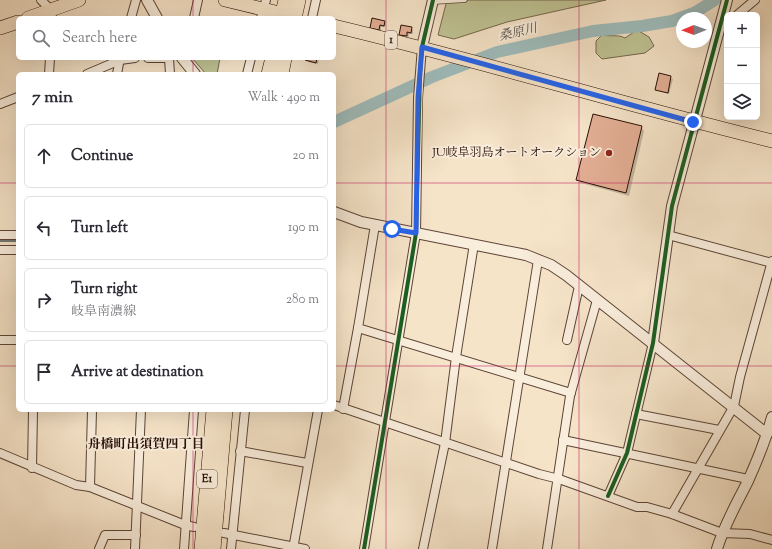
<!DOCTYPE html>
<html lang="en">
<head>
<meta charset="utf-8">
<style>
  body { margin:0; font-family:"Sorts Mill Goudy","Noto Serif JP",serif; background:#f7f7f7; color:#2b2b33 }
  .controls { position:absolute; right:12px; top:12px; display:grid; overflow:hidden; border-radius:6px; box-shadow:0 4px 16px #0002 }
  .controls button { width:36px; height:36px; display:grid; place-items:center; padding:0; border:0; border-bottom:1px solid #e1e1e2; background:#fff; color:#2b2b33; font:20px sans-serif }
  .compass { position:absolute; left:676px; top:12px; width:36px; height:36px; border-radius:50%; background:#fff; box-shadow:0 4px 16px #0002; rotate:269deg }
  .stop { position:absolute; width:12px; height:12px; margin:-9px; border:3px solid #2563eb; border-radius:50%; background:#fff }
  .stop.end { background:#2563eb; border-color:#fff; box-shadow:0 1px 4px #0008 }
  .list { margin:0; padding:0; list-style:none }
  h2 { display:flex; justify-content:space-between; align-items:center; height:52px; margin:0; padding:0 16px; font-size:17px }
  h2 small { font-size:13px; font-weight:400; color:#7c7c81 }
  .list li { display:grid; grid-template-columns:26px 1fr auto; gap:12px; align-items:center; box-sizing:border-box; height:64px; margin:0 8px 8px; padding:0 8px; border:1px solid #e1e1e2; border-radius:6px }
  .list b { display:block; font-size:15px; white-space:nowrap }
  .list p { margin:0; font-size:13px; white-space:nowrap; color:#7c7c81 }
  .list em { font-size:13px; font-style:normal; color:#7c7c81 }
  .icon { flex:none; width:22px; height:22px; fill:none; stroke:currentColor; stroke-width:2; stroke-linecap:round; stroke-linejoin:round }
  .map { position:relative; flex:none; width:772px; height:549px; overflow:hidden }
  .search { position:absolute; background:#fff; box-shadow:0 4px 16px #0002; left:16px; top:16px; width:320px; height:44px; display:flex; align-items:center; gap:10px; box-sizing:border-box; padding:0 14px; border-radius:6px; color:#7c7c81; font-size:15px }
  .panel { position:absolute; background:#fff; box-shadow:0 4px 16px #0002; left:16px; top:72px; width:320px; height:340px; border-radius:6px }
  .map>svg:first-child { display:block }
  .green { fill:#bfc394; stroke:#74684c }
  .shadow { fill:#0003 }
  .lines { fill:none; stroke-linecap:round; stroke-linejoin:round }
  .stream { stroke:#6f7773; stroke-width:2 }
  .river { stroke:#9ebdbd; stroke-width:12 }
  .building { fill:#e3ae94; stroke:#280e04 }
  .service-casing { stroke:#5c4435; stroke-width:5.5 }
  .minor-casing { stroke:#5c4435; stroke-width:10 }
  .tertiary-casing { stroke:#5c4435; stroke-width:12 }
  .primary-casing { stroke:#280e04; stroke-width:14 }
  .motorway-casing { stroke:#280e04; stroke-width:16 }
  .service { stroke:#f9eddc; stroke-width:4 }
  .minor { stroke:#f9eddc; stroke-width:8 }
  .tertiary { stroke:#f9eddc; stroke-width:10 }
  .primary { stroke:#f6e4c9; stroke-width:13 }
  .motorway { stroke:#f6e4c9; stroke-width:15 }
  .cycleway-casing { stroke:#f9eddc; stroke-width:6 }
  .cycleway { stroke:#1b5e20; stroke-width:4 }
  .route { stroke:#2563eb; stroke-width:5 }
  .grid { fill:none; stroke:#c2185b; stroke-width:1; stroke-opacity:0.55 }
  .poi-dot { fill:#8f2418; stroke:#f9eddc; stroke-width:1.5 }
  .labels { text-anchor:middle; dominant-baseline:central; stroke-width:4; stroke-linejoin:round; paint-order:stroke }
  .shield { fill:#f9eddc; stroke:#675145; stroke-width:1 }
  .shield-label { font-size:11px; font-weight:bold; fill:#280e04 }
  .poi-label { font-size:12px; fill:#280e04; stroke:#f9eddc; text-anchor:end }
  .water-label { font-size:13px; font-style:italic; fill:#57544e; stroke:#f9eddc }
  .neighbourhood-label { font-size:13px; font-weight:bold; fill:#280e04; stroke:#f9eddc }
</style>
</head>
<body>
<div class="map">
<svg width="772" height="549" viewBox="0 0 772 549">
  <rect width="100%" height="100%" fill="#f6e4c9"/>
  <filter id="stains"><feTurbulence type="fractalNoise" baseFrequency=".005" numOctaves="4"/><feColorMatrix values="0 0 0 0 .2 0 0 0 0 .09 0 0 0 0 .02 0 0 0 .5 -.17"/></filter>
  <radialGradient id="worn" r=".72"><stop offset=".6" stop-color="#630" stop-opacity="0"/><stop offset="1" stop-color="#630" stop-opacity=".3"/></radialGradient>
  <!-- green -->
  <g class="green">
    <polygon points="447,0 606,0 507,22 454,39 438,35"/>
    <path d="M 637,30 L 649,37 L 654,46 L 645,53 L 602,59 L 596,53 L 596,41 L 602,35 C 610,37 618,34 625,38 Z"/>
    <polygon points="192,58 220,58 217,74 206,74"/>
  </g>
  <!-- shadow -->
  <g class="shadow">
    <polygon points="384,22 386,24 385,27 381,27 381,31 371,28"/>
    <polygon points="411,28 413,30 413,34 409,34 408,38 400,34"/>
    <polygon points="306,58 319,58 318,64 308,62"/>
    <polygon points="659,75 673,79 669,94 656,90"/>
    <polygon points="641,127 644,131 629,196 581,183 577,180"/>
  </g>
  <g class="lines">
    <!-- stream -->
    <polyline class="stream" points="0,241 18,241"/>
    <!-- river -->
    <polyline class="river" points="334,122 432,77 497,52 593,31 642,26 672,21 694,13 715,0"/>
  </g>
  <!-- building -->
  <g class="building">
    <polygon points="372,18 385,21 384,26 380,25 379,30 370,28"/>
    <polygon points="401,25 412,27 411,33 407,32 407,36 399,35"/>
    <polygon points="305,58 317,58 316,63 305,60"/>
    <polygon points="659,73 671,76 668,93 655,90"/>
    <polygon points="593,114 642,126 626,193 576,180"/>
  </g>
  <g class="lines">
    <!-- service casing -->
    <g class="service-casing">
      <polyline id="service" points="433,2 465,0"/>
    </g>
    <!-- minor casing -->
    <g class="minor-casing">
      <g id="minor">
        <polyline points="41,0 51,10 52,18"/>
        <polyline points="737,15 755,0"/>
        <polyline points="131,18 136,0"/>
        <polyline points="194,18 198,0"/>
        <polyline points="261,18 266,0"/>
        <polyline points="312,18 316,0"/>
        <polyline points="148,58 169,58"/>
        <polyline points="169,58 170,74"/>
        <polyline points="49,74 50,58"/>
        <polyline points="87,74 120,60 135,58"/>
        <polyline points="117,74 120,58"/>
        <polyline points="247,74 251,58"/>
        <polyline points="0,104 18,97"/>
        <polyline points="375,225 358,328 571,393"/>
        <polyline points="0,235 18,235"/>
        <polyline points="668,235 772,263"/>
        <polyline points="0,250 18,250"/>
        <polyline points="0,340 18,340"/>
        <polyline points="567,340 579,286"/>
        <polyline points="334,405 539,474 559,479 637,507 647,507 672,514 722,533 750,534 772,540"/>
        <polyline points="343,409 358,328"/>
        <polyline points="636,414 719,430"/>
        <polyline points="563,440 748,479"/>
        <polyline points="240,451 307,463"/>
        <polyline points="0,453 76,485 90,487 185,525 194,527"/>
        <polyline points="32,468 33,410"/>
        <polyline points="90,487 92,410"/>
        <polyline points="608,496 627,453 653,343"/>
        <polyline points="672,514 734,406 740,377 772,261"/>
        <polyline points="224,533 305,549"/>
        <polyline points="99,549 105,535 136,535"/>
        <polyline points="135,549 141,410"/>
        <polyline points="184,549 194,410"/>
        <polyline points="231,549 245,410"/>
        <polyline points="293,549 318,410"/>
        <polyline points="364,549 416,233 418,98 422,47"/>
        <polyline points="423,549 445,443 456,357 474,244"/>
        <polyline points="492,549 538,260"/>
        <polyline points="547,549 570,396 597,300"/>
      </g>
    </g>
    <!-- tertiary casing -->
    <g class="tertiary-casing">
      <g id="tertiary">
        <polyline points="147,0 157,18"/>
        <polyline points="422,47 433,0"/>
        <polyline points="182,58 195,74"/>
        <polyline points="334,212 361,222 526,255 551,265 566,275 767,434"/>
        <polyline points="653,343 672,206 727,0"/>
        <path d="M 717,549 C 724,525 737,503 748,481 C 757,461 766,439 772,417"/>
      </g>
    </g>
    <!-- primary casing -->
    <g class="primary-casing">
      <g id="primary">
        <polyline points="225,0 275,12"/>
        <polyline points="28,18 79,0"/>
        <path d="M 334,26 C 481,61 625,105 772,141"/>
        <polyline points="0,28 18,22"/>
      </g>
    </g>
    <!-- motorway casing -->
    <g class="motorway-casing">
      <g id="motorway">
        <polyline points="282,18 286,0"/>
        <polyline points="294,18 298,0"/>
        <polyline points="269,74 273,58"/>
        <polyline points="281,74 284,58"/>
        <polyline points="202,549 214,410"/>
        <polyline points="213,549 225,410"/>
      </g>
    </g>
    <!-- service -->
    <use href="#service" class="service"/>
    <!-- minor -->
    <use href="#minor" class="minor"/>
    <!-- tertiary -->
    <use href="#tertiary" class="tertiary"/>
    <!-- primary -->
    <use href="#primary" class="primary"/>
    <!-- motorway -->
    <use href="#motorway" class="motorway"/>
    <!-- cycleway casing -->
    <g class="cycleway-casing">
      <g id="cycleway">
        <polyline points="608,496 627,453 653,343 672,206 727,0"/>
        <polyline points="364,549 416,233 420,72 422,47 433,0"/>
      </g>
    </g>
    <!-- cycleway -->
    <use href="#cycleway" class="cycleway"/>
  </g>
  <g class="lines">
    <!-- route -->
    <polyline class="route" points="392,229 416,233 418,98 422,47 693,122"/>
  </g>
  <!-- grid -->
  <path class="grid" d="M 193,0 L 193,18M 386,0 L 386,549M 579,0 L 579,549M 193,58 L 193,74M 0,183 L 18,183M 334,183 L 772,183M 0,366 L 18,366M 334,366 L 772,366M 193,410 L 193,549"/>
  <!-- markers -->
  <circle class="poi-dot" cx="609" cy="153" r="4"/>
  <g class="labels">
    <!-- shield labels -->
    <g class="shield">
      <rect x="385" y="31" width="12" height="18" rx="3"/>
      <rect x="197" y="470" width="20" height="18" rx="3"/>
    </g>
    <g class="shield-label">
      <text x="391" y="40">1</text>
      <text x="207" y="479">E1</text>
    </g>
    <!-- poi labels -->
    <g class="poi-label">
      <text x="601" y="153">JU岐阜羽島オートオークション</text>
    </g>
    <!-- water labels -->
    <g class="water-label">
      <text transform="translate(518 33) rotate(-13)">桑原川</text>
    </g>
    <!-- neighbourhood labels -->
    <g class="neighbourhood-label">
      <text x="146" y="445">舟橋町出須賀四丁目</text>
    </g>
  </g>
  <rect width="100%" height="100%" filter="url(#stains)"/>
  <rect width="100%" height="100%" fill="url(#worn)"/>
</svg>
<div class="controls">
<button>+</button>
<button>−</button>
<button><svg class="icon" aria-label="layers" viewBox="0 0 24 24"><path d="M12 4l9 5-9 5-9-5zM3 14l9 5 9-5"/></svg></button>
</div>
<svg class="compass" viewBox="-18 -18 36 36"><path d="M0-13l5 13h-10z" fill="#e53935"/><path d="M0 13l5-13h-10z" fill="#7c7c81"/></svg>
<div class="stop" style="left:392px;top:229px"></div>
<div class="stop end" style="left:693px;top:122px"></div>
<div class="search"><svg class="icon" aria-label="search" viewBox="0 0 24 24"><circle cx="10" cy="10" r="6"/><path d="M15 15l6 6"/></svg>Search here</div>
<section class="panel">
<h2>7 min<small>Walk · 490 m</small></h2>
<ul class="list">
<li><svg class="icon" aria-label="ahead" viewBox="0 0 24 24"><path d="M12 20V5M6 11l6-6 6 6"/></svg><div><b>Continue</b></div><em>20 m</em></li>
<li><svg class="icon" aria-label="left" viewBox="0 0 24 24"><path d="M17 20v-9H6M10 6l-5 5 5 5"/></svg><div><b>Turn left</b></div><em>190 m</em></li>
<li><svg class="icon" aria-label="right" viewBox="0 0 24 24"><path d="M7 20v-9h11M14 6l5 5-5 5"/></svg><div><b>Turn right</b><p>岐阜南濃線</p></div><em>280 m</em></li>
<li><svg class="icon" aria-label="arrive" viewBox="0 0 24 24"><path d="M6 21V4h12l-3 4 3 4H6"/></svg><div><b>Arrive at destination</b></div></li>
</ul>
</section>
</div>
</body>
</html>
